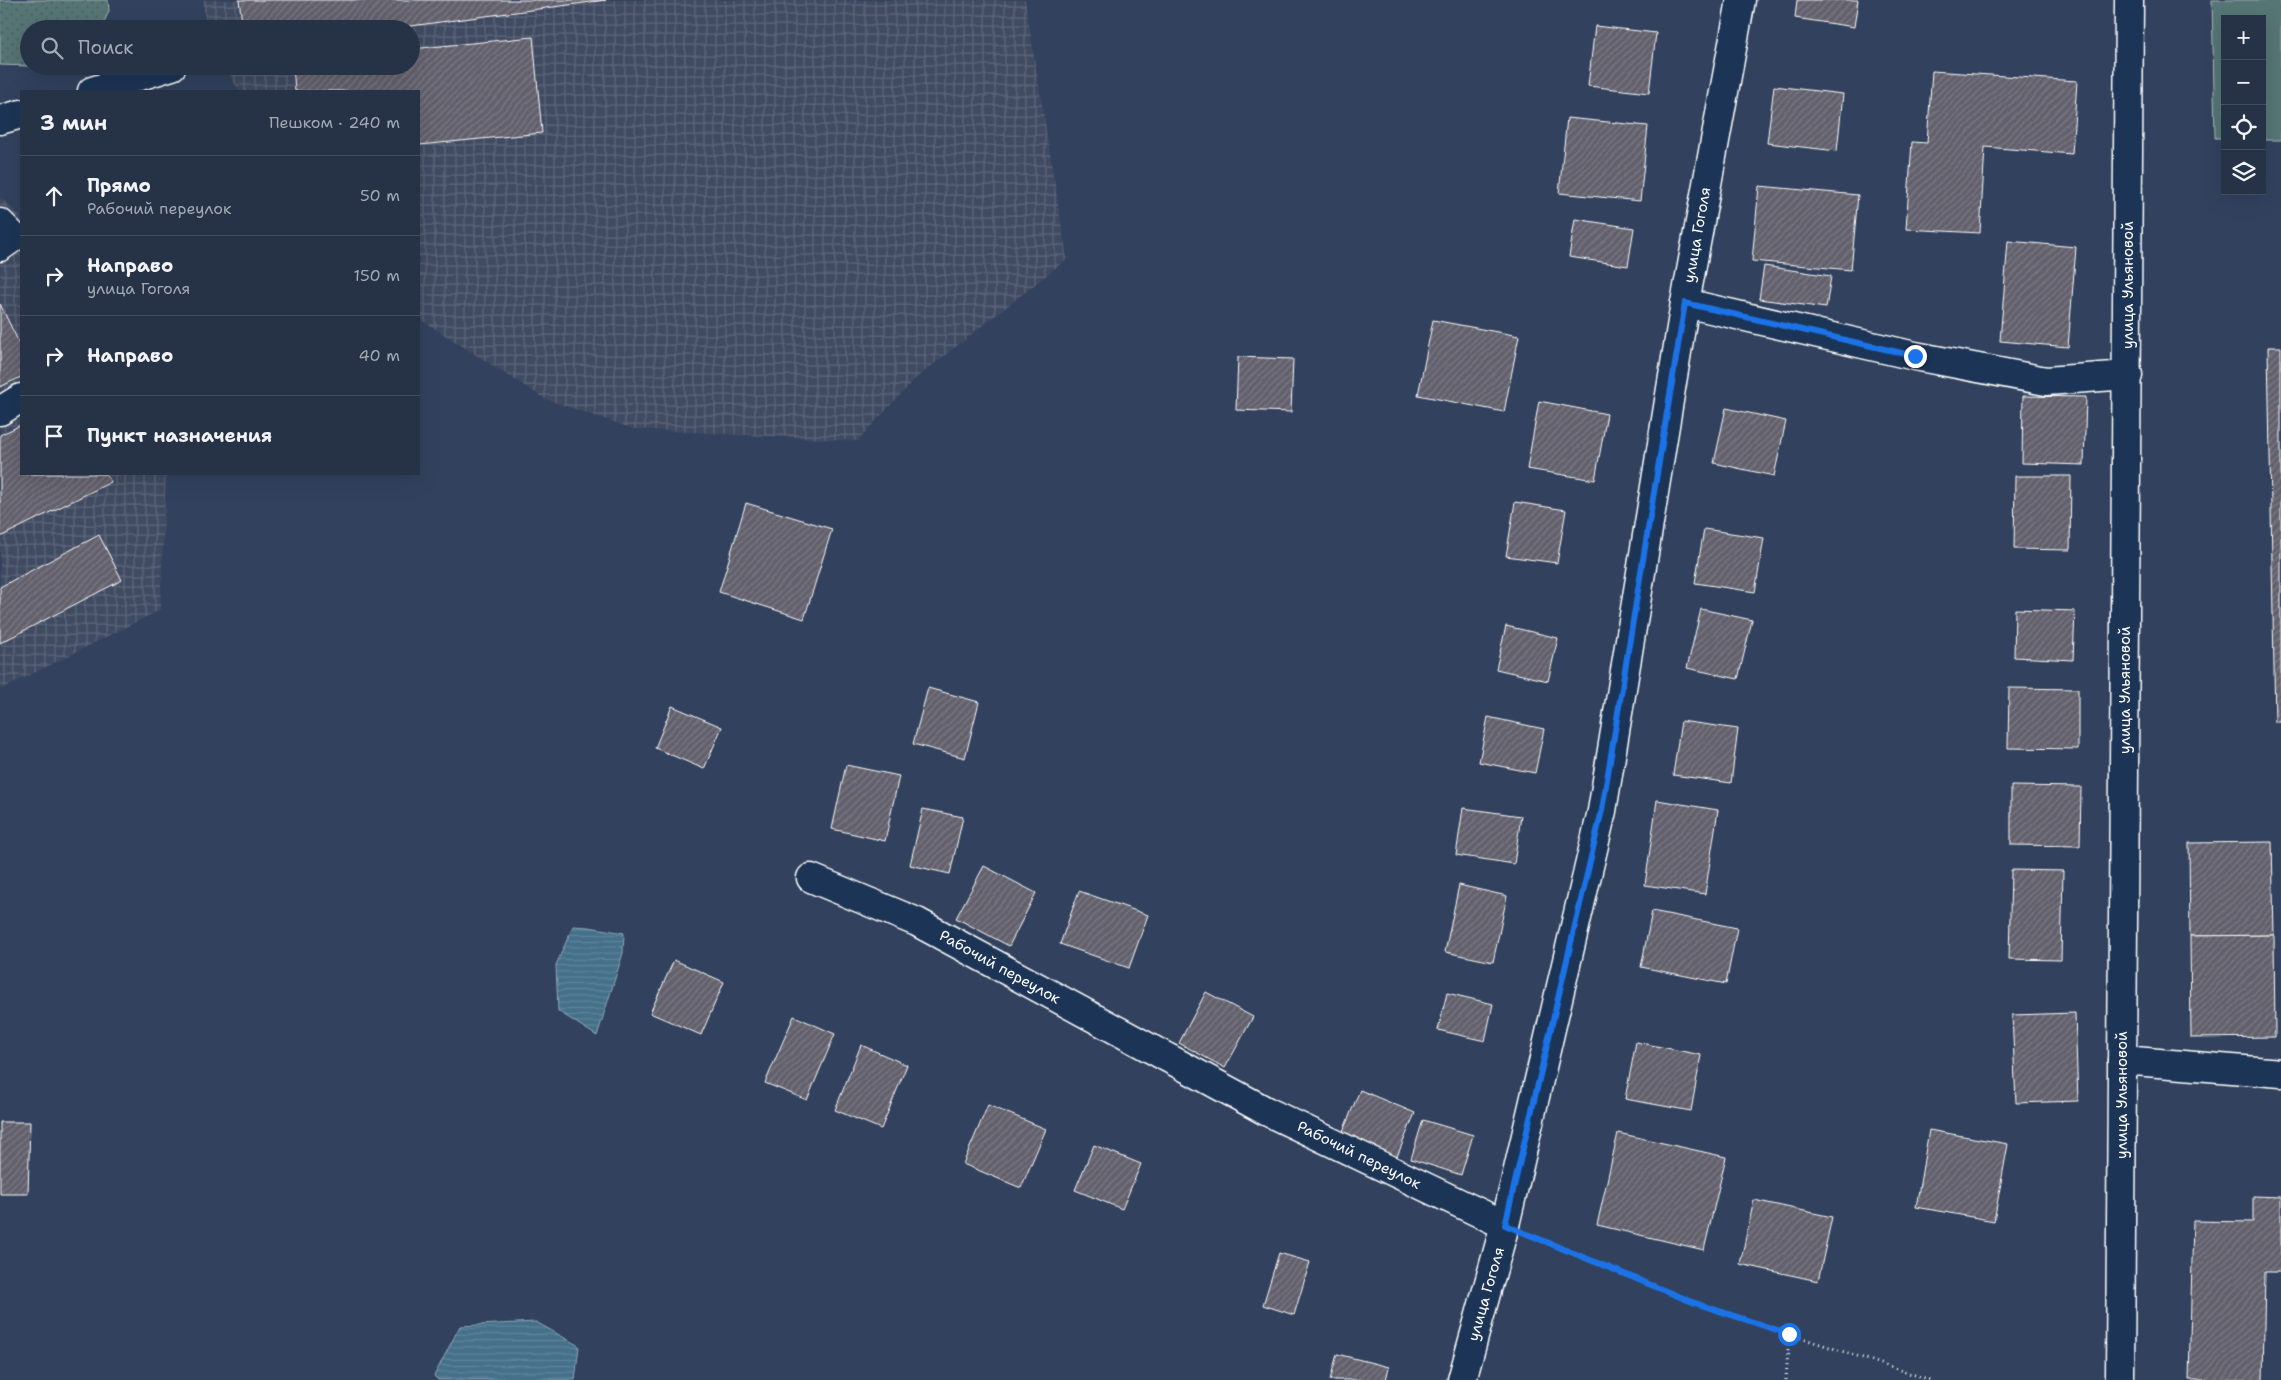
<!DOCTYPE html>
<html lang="ru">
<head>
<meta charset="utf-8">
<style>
  body { margin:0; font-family:"Shantell Sans",sans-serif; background:#2e3a4d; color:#f1f3f6 }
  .controls { position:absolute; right:15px; top:15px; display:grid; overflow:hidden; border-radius:0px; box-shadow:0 5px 20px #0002 }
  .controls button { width:45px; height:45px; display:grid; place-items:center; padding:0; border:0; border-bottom:1px solid #424d5f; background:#263246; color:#f1f3f6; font:25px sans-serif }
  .stop { position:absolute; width:15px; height:15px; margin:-11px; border:4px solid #1a73e8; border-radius:50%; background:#fff }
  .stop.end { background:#1a73e8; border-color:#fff; box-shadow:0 1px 5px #0008 }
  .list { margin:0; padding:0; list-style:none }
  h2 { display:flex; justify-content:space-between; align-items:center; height:65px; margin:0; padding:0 20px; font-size:21px }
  h2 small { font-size:16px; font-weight:400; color:#a4aab3 }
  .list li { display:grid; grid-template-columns:32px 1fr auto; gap:15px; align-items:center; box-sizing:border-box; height:80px; padding:0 20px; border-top:1px solid #424d5f }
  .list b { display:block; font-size:19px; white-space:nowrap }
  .list p { margin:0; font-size:16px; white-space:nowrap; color:#a4aab3 }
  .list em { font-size:16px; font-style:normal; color:#a4aab3 }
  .icon { flex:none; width:28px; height:28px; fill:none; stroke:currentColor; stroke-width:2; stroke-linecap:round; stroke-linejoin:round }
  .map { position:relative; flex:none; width:2281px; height:1380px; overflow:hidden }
  .search { position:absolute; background:#263246; box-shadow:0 5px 20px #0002; left:20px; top:20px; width:400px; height:55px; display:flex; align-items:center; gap:12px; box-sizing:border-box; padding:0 18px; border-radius:28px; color:#a4aab3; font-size:19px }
  .panel { position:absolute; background:#263246; box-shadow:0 5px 20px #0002; left:20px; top:90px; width:400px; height:385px; border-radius:0px }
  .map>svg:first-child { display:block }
  .industrial { fill:url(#industrial-grid) }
  .grass { fill:url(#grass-dots); stroke:#aababa }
  .garden { fill:#567574; stroke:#aababa }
  .water { fill:url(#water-rules); stroke:#8fa9b9 }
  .building { fill:url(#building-hatch); stroke:#fff }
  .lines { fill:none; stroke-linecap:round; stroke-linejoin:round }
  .minor-casing { stroke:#fff; stroke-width:31 }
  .path { stroke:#fff; stroke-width:3; stroke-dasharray:1 4; stroke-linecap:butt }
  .minor { stroke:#1d3557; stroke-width:28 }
  .route { stroke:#1a73e8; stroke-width:6 }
  .labels { text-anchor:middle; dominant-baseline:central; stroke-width:5; stroke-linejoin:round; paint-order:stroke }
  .street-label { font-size:15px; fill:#fff; stroke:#1d3557 }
</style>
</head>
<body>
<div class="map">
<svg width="2281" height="1380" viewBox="0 0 2281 1380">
  <defs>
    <pattern id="industrial-grid" width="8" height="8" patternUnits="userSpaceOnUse" patternTransform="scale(1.25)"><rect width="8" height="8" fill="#414b62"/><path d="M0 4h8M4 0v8" fill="none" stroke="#5e667a"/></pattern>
    <pattern id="grass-dots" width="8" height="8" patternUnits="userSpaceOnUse" patternTransform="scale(1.25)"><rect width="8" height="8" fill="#567574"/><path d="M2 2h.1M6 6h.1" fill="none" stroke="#505e5e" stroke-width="1.8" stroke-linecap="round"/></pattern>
    <pattern id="water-rules" width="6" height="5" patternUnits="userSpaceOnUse" patternTransform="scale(1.25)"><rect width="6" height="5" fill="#44708a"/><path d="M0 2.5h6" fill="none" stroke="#60859c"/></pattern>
    <pattern id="building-hatch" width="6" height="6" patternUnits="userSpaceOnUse" patternTransform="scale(1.25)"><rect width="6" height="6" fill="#63616d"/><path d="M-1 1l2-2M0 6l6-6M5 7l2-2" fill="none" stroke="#7a7983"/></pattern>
  </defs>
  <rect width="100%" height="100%" fill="#32425e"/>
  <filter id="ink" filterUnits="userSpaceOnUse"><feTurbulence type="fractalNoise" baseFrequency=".02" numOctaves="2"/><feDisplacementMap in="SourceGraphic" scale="10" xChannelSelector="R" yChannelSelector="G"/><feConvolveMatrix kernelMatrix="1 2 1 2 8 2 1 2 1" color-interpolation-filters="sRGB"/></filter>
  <g filter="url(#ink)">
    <!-- industrial -->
    <g class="industrial">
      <polygon points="203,0 1025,0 1067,259 916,378 857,441 634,429 545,399 423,321 419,313 419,91 239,91 225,66 411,66 411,29 206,29"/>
      <polygon points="0,197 21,217 21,474 166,474 160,610 0,690"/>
    </g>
    <!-- grass -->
    <polygon class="grass" points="0,0 108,0 109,11 101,29 29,29 29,66 84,66 83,68 0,65"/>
    <!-- garden -->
    <polygon class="garden" points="2212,0 2281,0 2281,140 2262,140 2262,19 2225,19 2225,138 2215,138"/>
    <!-- water -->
    <g class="water">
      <polygon points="573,926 589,927 624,933 623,953 597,1036 558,1011 556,965"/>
      <polygon points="536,1322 579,1346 575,1380 438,1380 434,1376 460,1326"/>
    </g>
    <!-- building -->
    <g class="building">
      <polygon points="239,0 606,0 388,29 243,29"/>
      <polygon points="1797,0 1858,0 1854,27 1795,18"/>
      <polygon points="1595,26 1656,33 1649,93 1588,86"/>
      <polygon points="533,37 542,133 419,145 419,91 295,91 293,66 411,66 411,49"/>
      <polygon points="1932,71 2077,81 2072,154 1985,147 1980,233 1906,229 1912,142 1927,143"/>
      <polygon points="1774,86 1843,94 1837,151 1767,143"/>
      <polygon points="1567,118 1648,126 1640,201 1559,193"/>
      <polygon points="1759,186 1858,195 1851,270 1752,261"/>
      <polygon points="1575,219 1634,228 1628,266 1569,257"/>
      <polygon points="2008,241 2076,247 2068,347 2000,341"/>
      <polygon points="1764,266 1831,276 1826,308 1759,299"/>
      <polygon points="0,304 21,347 21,377 0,387"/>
      <polygon points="1433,320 1519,336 1504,412 1418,395"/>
      <polygon points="2268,347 2281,347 2281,722 2275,722"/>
      <polygon points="1238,357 1293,359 1291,412 1236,410"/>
      <polygon points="2023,396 2086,397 2084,465 2022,463"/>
      <polygon points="1539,401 1607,414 1595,480 1527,469"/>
      <polygon points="1726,408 1786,421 1774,476 1714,463"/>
      <polygon points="21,425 21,474 106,474 111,482 0,537 0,435"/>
      <polygon points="2015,476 2071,476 2070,550 2014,549"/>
      <polygon points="1515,502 1566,510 1557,563 1506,556"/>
      <polygon points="746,503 832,529 804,619 719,592"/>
      <polygon points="1704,529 1764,538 1755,592 1695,583"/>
      <polygon points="99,535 122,580 0,643 0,587"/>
      <polygon points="1701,609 1752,620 1738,679 1687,668"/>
      <polygon points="2015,609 2075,611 2073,660 2014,657"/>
      <polygon points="1506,626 1558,638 1548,681 1496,669"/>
      <polygon points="928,688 979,702 965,758 913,744"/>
      <polygon points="2009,688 2078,689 2078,749 2008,748"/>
      <polygon points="672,706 722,727 704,769 655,748"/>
      <polygon points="1488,717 1544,729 1535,773 1479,762"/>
      <polygon points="1681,721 1738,729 1731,783 1673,775"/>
      <polygon points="846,765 899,776 885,841 832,829"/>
      <polygon points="2011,786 2081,787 2080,846 2011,845"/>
      <polygon points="1657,800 1718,810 1705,894 1645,885"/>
      <polygon points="1463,808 1521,816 1514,864 1456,855"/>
      <polygon points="923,809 963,817 950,874 910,865"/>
      <polygon points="2272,842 2274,935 2190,936 2189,843"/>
      <polygon points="984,866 1036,893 1009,946 956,918"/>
      <polygon points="2011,870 2063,871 2061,960 2009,959"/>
      <polygon points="1459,885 1507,896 1493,962 1445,952"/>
      <polygon points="1079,891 1148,915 1129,968 1060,944"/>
      <polygon points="1652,911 1737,928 1726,984 1641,967"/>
      <polygon points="2274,935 2275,1037 2191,1038 2190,936"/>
      <polygon points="674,960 724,982 701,1035 650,1013"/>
      <polygon points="1206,992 1253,1017 1225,1068 1179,1043"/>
      <polygon points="1447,993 1493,1004 1485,1041 1438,1030"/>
      <polygon points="2075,1013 2078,1101 2016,1103 2012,1015"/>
      <polygon points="794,1016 835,1034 807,1100 765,1083"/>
      <polygon points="1636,1042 1701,1055 1691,1111 1625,1099"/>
      <polygon points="861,1045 907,1065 881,1129 835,1110"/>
      <polygon points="1360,1090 1415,1113 1396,1159 1341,1136"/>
      <polygon points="988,1105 1046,1129 1021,1188 963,1164"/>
      <polygon points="1423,1120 1473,1135 1461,1175 1411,1159"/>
      <polygon points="0,1122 30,1122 28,1194 0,1194"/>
      <polygon points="1929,1130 2008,1144 1994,1221 1916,1207"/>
      <polygon points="1618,1133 1726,1157 1704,1250 1597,1225"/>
      <polygon points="1094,1145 1141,1164 1122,1209 1075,1190"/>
      <polygon points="2253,1196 2281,1197 2281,1272 2265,1272 2263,1380 2189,1380 2193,1221 2253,1222"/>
      <polygon points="1754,1200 1832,1217 1818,1281 1740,1264"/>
      <polygon points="1279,1253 1310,1262 1294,1315 1263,1305"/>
      <polygon points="1337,1354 1389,1367 1386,1380 1330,1380"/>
    </g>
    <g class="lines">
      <!-- minor casing -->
      <g class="minor-casing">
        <g id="minor">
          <polyline points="92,91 172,66"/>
          <polyline points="0,120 21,114"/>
          <polyline points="0,223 14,237 0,247"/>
          <polyline points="1685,303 1915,356 2046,381 2128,375"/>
          <polyline points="0,411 21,398"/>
          <polyline points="811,878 917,922 1266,1111 1505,1225"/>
          <polyline points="2122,1060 2281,1073"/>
          <polyline points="1462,1380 1505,1225 1602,811 1685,303 1741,0"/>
          <polyline points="2120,1380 2129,0"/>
        </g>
      </g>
      <!-- path -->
      <g class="path">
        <polyline points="1538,1239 1695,1303 1930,1380"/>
        <polyline points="1786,1380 1789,1334"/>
      </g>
      <!-- minor -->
      <use href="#minor" class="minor"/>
    </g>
  </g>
  <g class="lines" filter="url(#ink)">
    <!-- route -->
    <polyline class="route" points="1789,1334 1695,1303 1505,1225 1602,810 1685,303 1915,356"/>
  </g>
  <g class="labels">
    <!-- street labels -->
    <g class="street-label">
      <text transform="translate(1697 235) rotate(-80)">улица Гоголя</text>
      <text transform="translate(2128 285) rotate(-90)">улица Ульяновой</text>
      <text transform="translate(2125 690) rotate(-90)">улица Ульяновой</text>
      <text transform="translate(1000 967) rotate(29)">Рабочий переулок</text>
      <text transform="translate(2122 1095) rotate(-90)">улица Ульяновой</text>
      <text transform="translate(1359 1155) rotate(26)">Рабочий переулок</text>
      <text transform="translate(1486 1294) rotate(-74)">улица Гоголя</text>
    </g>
  </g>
</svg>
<div class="controls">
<button>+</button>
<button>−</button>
<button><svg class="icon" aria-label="locate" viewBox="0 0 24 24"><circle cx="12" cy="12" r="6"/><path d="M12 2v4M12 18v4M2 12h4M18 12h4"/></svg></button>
<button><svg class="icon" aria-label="layers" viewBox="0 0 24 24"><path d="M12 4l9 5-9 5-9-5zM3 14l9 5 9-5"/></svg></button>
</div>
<div class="stop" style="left:1789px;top:1334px"></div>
<div class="stop end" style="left:1915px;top:356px"></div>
<div class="search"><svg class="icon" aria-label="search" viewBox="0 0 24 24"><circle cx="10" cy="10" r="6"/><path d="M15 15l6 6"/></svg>Поиск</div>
<section class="panel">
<h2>3 мин<small>Пешком · 240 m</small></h2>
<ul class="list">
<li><svg class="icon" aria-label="ahead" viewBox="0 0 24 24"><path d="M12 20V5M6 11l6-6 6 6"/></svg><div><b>Прямо</b><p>Рабочий переулок</p></div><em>50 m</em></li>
<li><svg class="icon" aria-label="right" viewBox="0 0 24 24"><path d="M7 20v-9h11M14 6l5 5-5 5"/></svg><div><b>Направо</b><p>улица Гоголя</p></div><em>150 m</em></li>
<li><svg class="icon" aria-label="right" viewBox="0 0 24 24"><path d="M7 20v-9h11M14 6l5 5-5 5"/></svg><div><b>Направо</b></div><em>40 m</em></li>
<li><svg class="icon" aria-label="arrive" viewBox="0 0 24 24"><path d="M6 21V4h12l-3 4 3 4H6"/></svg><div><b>Пункт назначения</b></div></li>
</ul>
</section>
</div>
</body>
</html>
